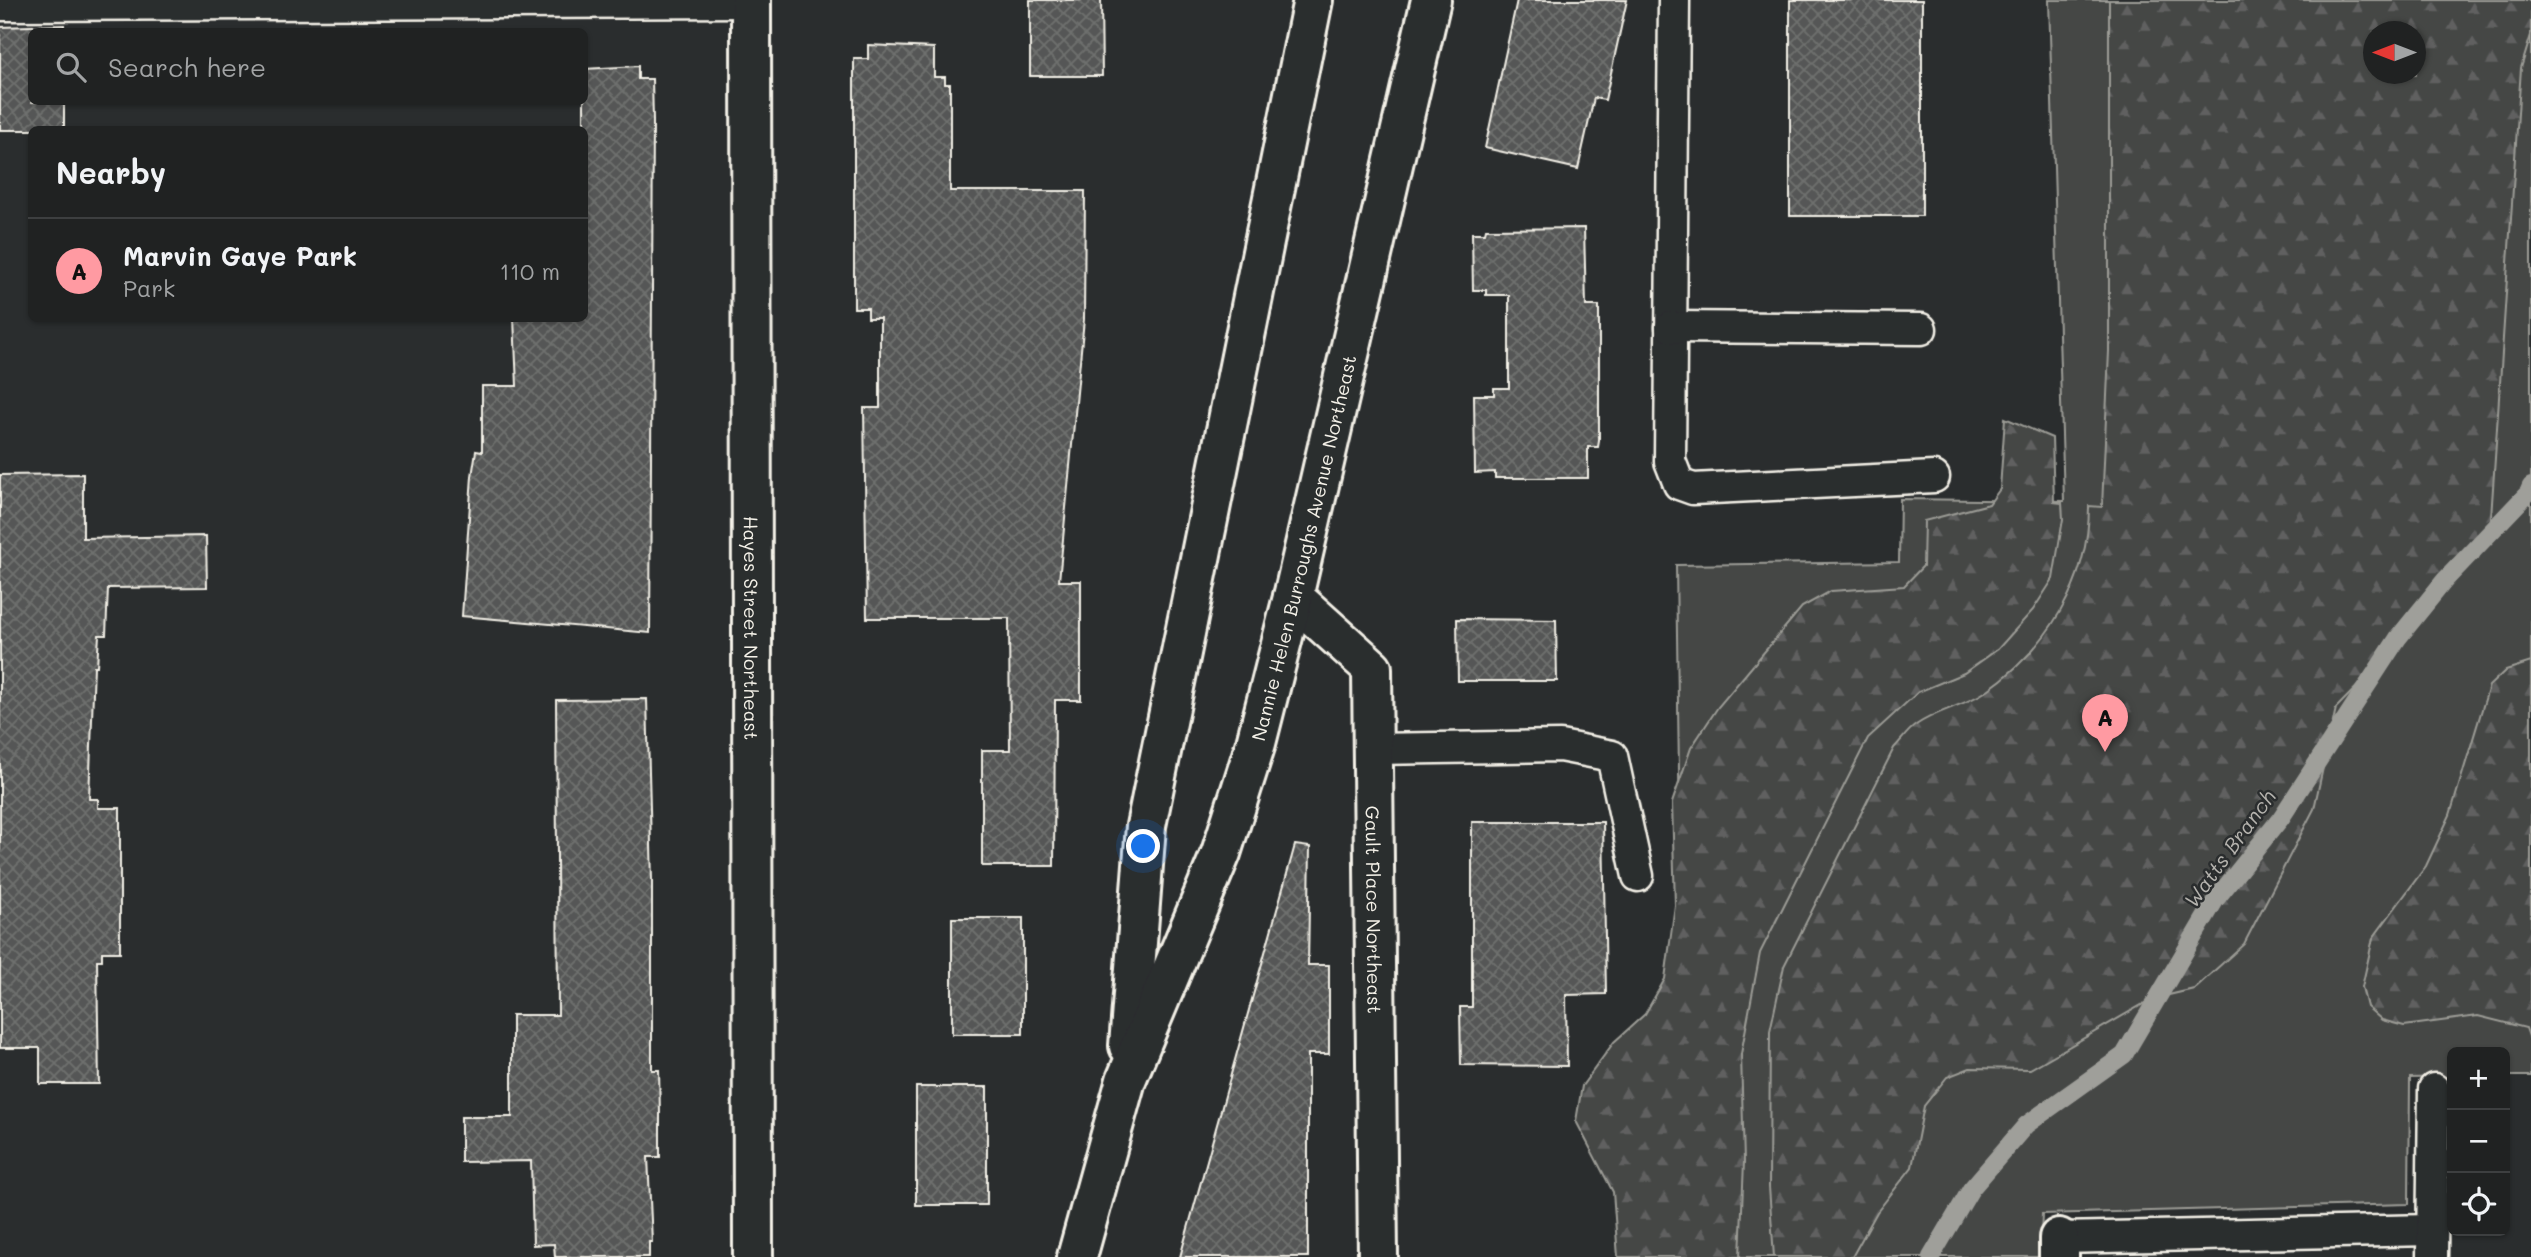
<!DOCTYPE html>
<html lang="en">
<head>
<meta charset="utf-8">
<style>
  body { margin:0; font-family:Mali,sans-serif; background:#282a2a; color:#f1f3f6 }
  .controls { position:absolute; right:21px; bottom:21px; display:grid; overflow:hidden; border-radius:10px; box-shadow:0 2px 5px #0004 }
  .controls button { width:63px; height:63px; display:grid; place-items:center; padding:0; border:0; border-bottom:2px solid #3d3f40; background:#202222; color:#f1f3f6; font:35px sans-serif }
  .compass { position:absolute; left:2363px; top:21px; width:63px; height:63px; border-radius:50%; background:#202222; box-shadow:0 2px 5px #0004; rotate:270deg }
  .you { position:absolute; left:1144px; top:847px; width:24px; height:24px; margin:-18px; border:5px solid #fff; border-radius:50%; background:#1a73e8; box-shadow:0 0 0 10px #1a73e833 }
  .badge { display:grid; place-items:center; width:46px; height:46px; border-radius:50%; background:#ff9aa2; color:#111; font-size:23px; font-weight:700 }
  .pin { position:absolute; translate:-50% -58px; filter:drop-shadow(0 2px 4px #0008) }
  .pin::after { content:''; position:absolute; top:37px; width:24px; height:21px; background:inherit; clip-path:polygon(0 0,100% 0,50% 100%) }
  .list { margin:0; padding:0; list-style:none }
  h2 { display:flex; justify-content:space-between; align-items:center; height:91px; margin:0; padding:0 28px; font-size:30px }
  h2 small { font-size:23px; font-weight:400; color:#a2a4a5 }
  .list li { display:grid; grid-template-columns:46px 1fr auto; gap:21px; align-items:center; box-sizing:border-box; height:105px; padding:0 28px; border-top:2px solid #3d3f40 }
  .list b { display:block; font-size:26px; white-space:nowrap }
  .list p { margin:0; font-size:23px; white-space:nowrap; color:#a2a4a5 }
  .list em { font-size:23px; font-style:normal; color:#a2a4a5 }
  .icon { flex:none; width:38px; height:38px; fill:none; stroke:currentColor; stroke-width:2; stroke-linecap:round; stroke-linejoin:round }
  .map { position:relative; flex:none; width:2531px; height:1257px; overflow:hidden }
  .search { position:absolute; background:#202222; box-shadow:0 2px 5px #0004; left:28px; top:28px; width:560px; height:77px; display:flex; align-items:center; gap:18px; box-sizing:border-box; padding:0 24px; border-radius:10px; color:#a2a4a5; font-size:26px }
  .panel { position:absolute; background:#202222; box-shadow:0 2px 5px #0004; left:28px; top:126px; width:560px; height:196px; border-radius:10px }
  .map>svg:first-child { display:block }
  .green { fill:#444645; stroke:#9c9c96; stroke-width:2; fill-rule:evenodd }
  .forest { fill:url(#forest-firs); stroke:#9c9c96; stroke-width:2; fill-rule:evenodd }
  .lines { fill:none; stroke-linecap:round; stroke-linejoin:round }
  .stream { stroke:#9f9f9a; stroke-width:18 }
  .building { fill:url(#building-cross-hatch); stroke:#f4f1e8; stroke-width:2 }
  .lane-casing { stroke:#f4f1e8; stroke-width:35 }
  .street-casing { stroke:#f4f1e8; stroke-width:44 }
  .secondary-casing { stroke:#f4f1e8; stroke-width:44 }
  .lane { stroke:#2a2d2e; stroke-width:30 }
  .street { stroke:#2a2d2e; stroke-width:38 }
  .secondary { stroke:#2a2d2e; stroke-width:38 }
  .labels { text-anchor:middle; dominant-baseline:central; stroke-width:5; stroke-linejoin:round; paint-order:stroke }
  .street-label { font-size:19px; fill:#f4f1e8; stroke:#2a2d2e }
  .water-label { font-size:21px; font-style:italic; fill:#b5b3ae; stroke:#2a2d2e }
</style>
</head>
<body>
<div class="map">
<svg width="2531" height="1257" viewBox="0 0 2531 1257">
  <defs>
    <pattern id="forest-firs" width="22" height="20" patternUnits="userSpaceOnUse" patternTransform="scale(1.75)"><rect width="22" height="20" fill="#444645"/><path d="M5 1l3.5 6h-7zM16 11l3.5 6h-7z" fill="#606160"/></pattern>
    <pattern id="building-cross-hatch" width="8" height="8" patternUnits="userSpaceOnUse" patternTransform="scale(1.75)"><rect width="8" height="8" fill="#555756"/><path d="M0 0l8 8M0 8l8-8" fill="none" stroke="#6e706e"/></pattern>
  </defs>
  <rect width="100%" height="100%" fill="#2a2d2e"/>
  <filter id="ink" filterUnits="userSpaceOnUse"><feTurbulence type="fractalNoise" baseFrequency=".0143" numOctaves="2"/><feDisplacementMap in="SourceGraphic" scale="14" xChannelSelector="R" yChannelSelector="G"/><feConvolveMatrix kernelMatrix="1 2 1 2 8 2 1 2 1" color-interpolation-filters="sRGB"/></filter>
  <g filter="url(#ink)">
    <!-- green -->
    <path class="green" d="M 2049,0 L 2531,0 L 2531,1076 L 2505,1076 L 2505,1052 L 2452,1052 L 2452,1077 L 2410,1078 L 2409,1204 L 2042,1214 L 2040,1257 L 1686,1257 L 1676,565 L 1899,562 L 1900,499 L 2064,501 ZM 2374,32 L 2416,32 L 2416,74 L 2374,74 Z"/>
    <!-- forest -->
    <g class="forest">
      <path d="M 2109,0 L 2531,0 L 2531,35 L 2521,68 L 2490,533 L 2478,558 L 2430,591 L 2383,660 L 2336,708 L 2314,809 L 2244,944 L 2194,989 L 2152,999 L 2030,1069 L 1970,1068 L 1947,1077 L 1924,1106 L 1912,1167 L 1877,1212 L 1852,1257 L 1774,1257 L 1769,1187 L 1770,1031 L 1784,966 L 1894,748 C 1901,741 1908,730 1916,725 C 1937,710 1964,706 1985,692 C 2047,649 2089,582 2089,506 L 2102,507 L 2109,351 ZM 2374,32 L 2416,32 L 2416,74 L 2374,74 Z"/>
      <polygon points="2005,418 2052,438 2054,502 2062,503 2063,519 2053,579 2033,610 1998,649 1964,673 1918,692 1868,738 1760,953 1741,1054 1744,1162 1740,1257 1618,1257 1613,1192 1576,1121 1582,1086 1614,1042 1645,1014 1665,979 1675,905 1672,803 1691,748 1718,707 1802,607 1831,591 1904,586 1923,566 1924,521 1989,504 2000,489"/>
      <polygon points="2531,662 2531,1042 2526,1028 2478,1016 2404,1026 2382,1020 2367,1007 2362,987 2373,938 2426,866 2450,815 2489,686 2506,670"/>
    </g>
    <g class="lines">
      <!-- stream -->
      <polyline class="stream" points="1931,1257 1971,1189 2026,1125 2124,1055 2216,899 2281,818 2398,638 2445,580 2528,493 2531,486"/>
    </g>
    <!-- building -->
    <g class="building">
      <polygon points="1030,0 1101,0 1102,76 1030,76"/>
      <polygon points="1517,0 1627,0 1605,100 1594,98 1578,169 1485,148"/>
      <rect x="1790" y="0" width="132" height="216"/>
      <polygon points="64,25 64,32 32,32 32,102 64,102 64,130 0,130 0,27"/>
      <polygon points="868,45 934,48 934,77 945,77 945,84 950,84 950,191 1085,191 1084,319 1059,581 1081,581 1081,700 1055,700 1054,866 982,866 982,750 1010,750 1009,618 867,618 864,408 880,408 880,318 868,318 868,308 854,308 854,59 868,59"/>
      <polygon points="638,66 638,79 652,79 653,120 650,633 462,616 472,476 476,451 482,452 482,386 517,386 514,318 584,318 584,69"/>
      <polygon points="1584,228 1586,306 1599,306 1599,441 1598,447 1588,447 1588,478 1495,478 1495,472 1475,473 1474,395 1494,395 1494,388 1509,388 1509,295 1486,295 1486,290 1473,290 1472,233 1485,233 1486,229"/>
      <polygon points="83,474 83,538 206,536 207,587 108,588 106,635 99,635 97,666 94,666 89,799 98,799 98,808 120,808 120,952 102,952 102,960 97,960 99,1084 40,1084 40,1048 0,1048 0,475"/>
      <polygon points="1457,619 1556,620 1557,681 1458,681"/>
      <polygon points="647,699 652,881 652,1070 659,1070 660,1114 660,1157 648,1157 652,1242 649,1242 649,1257 555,1257 554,1244 533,1245 531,1161 461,1162 461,1117 512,1117 512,1015 558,1015 556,700"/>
      <polygon points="1472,822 1603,822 1606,994 1566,995 1567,1066 1461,1065 1460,1007 1472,1007"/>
      <polygon points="1295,845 1310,847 1308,965 1329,965 1329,1054 1308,1054 1308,1257 1180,1257"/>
      <rect x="952" y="918" width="71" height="116"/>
      <rect x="916" y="1087" width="71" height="118"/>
    </g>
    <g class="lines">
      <!-- lane casing -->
      <g class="lane-casing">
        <g id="lane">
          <polyline points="1674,0 1670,461 1679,484 1693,489 1934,477"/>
          <polyline points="0,5 751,2"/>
          <polyline points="1671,327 1921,329"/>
          <polyline points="1372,749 1560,746 1612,756 1638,876"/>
          <polyline points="2059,1238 2432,1230"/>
          <polyline points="2432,1257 2434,1089"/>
        </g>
      </g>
      <!-- street casing -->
      <g class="street-casing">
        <g id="street">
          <path id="s1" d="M 751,0 L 753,1257"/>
          <path id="s2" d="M 1293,597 L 1372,668 L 1378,1257"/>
          <polyline points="2059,1257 2059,1238"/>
        </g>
      </g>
      <!-- secondary casing -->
      <g class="secondary-casing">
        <g id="secondary">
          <polyline points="1129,1046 1146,826 1313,0"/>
          <path id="s3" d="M 1077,1257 L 1126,1080 L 1221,853 L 1256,743 L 1293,597 L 1431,0"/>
        </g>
      </g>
      <!-- lane -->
      <use href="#lane" class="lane"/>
      <!-- street -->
      <use href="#street" class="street"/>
      <!-- secondary -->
      <use href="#secondary" class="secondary"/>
    </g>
  </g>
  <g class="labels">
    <!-- street labels -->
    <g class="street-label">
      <text stroke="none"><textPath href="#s3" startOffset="746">Nannie Helen Burroughs Avenue Northeast</textPath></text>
      <text stroke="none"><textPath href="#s1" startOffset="628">Hayes Street Northeast</textPath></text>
      <text stroke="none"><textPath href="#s2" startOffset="348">Gault Place Northeast</textPath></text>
    </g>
    <!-- water labels -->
    <g class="water-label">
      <text transform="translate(2229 848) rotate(-54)">Watts Branch</text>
    </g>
  </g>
</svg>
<div class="controls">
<button>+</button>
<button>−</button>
<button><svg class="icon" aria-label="locate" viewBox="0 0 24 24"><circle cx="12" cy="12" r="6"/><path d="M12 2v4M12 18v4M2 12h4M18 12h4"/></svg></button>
</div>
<svg class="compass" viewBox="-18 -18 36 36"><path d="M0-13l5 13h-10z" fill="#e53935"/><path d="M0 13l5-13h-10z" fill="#a2a4a5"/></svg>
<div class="you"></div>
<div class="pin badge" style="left:2105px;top:752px">A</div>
<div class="search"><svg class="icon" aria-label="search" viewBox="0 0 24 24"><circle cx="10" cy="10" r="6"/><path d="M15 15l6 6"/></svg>Search here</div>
<section class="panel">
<h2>Nearby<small></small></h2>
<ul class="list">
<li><span class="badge">A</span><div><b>Marvin Gaye Park</b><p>Park</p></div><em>110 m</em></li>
</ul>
</section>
</div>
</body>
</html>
